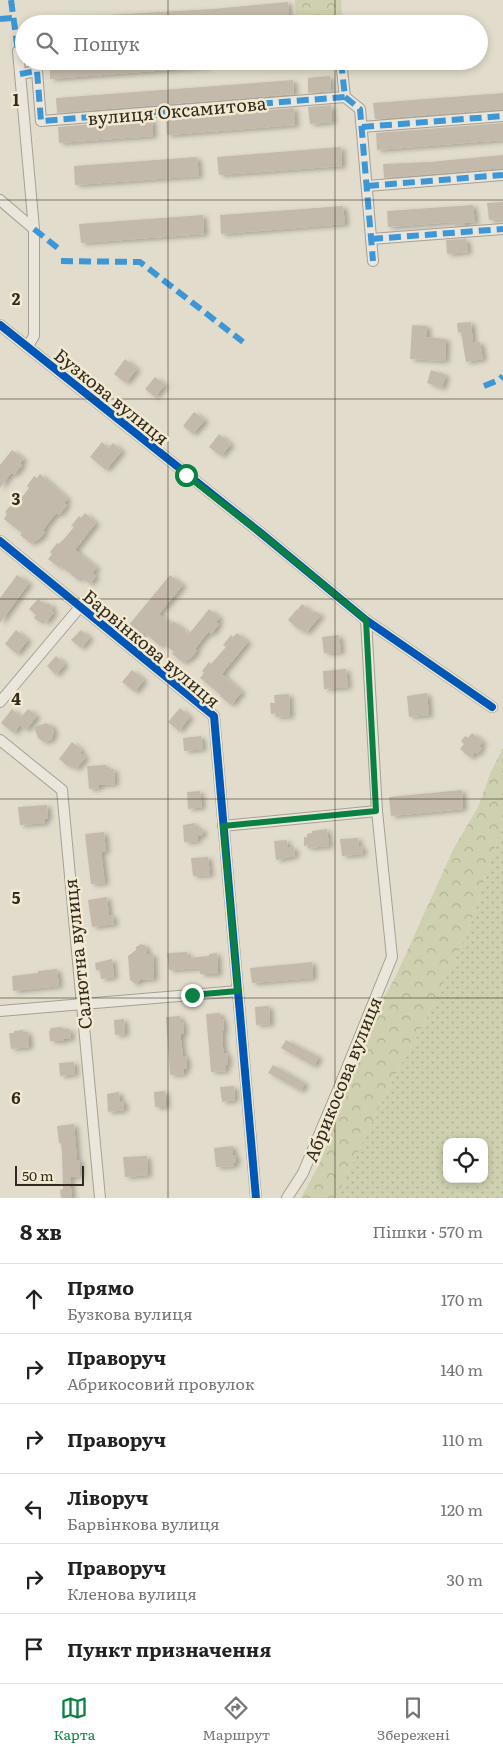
<!DOCTYPE html>
<html lang="uk">
<head>
<meta charset="utf-8">
<style>
  body { margin:0; font-family:Literata,serif; background:#f2f2f2; color:#222 }
  .controls { position:absolute; right:15px; bottom:15px; display:grid; overflow:hidden; border-radius:10px; box-shadow:0 2px 8px #0003 }
  .controls button { width:45px; height:45px; display:grid; place-items:center; padding:0; border:0; border-bottom:1px solid #e0e0e0; background:#fff; color:#222; font:25px sans-serif }
  .scale { position:absolute; left:15px; bottom:12px; width:69px; box-sizing:border-box; padding-left:5px; border:2px solid #33291e; border-top:0; font-size:14px; line-height:18px; white-space:nowrap; color:#33291e; -webkit-text-stroke:4px #f1ead1; paint-order:stroke }
  .stop { position:absolute; width:15px; height:15px; margin:-11px; border:4px solid #0b8043; border-radius:50%; background:#fff }
  .stop.end { background:#0b8043; border-color:#fff; box-shadow:0 1px 5px #0008 }
  .list { margin:0; padding:0; list-style:none }
  h2 { display:flex; justify-content:space-between; align-items:center; height:65px; margin:0; padding:0 20px; font-size:21px }
  h2 small { font-size:16px; font-weight:400; color:#767676 }
  .list li { display:grid; grid-template-columns:32px 1fr auto; gap:15px; align-items:center; box-sizing:border-box; height:70px; padding:0 20px; border-top:1px solid #e0e0e0 }
  .list b { display:block; font-size:19px; white-space:nowrap }
  .list p { margin:0; font-size:16px; white-space:nowrap; color:#767676 }
  .list em { font-size:16px; font-style:normal; color:#767676 }
  .icon { flex:none; width:28px; height:28px; fill:none; stroke:currentColor; stroke-width:2; stroke-linecap:round; stroke-linejoin:round }
  .map { position:relative; flex:none; width:503px; height:1198px; overflow:hidden }
  .search { position:absolute; background:#fff; box-shadow:0 2px 8px #0003; left:15px; right:15px; top:15px; height:55px; display:flex; align-items:center; gap:12px; box-sizing:border-box; padding:0 18px; border-radius:28px; color:#767676; font-size:19px }
  .sheet { height:485px; background:#fff }
  nav { display:flex; justify-content:space-around; align-items:center; box-sizing:border-box; height:70px; border-top:1px solid #e0e0e0; background:#fff; font-size:14px; color:#767676 }
  nav a { display:grid; justify-items:center; gap:2px }
  nav .on { color:#0b8043 }
  .map>svg:first-child { display:block }
  .grass { fill:url(#grass-dots); fill-rule:evenodd }
  .forest { fill:url(#forest-crowns) }
  .building { fill:#c4baac; filter:url(#shadow) }
  .lines { fill:none; stroke-linecap:round; stroke-linejoin:round }
  .minor-casing { stroke:#a6a094; stroke-width:12 }
  .minor { stroke:#eae6dc; stroke-width:10 }
  .quiet { stroke:#3d96d5; stroke-width:6; stroke-dasharray:12 6; stroke-linecap:butt }
  .cycleway-casing { stroke:#f1ead1; stroke-width:11 }
  .cycleway { stroke:#0057b8; stroke-width:8 }
  .route { stroke:#0b8043; stroke-width:6 }
  .grid { fill:none; stroke:#33291e; stroke-width:1; stroke-opacity:0.55 }
  .labels { text-anchor:middle; dominant-baseline:central; stroke-width:5; stroke-linejoin:round; paint-order:stroke }
  .street-label { font-size:18px; fill:#33291e; stroke:#f1ead1 }
  .grid-label { font-size:16px; text-anchor:middle; font-weight:bold; fill:#33291e; stroke:#f1ead1; stroke-width:5; stroke-linejoin:round; paint-order:stroke }
</style>
</head>
<body>
<div class="map">
<svg width="503" height="1198" viewBox="0 0 503 1198">
  <defs>
    <pattern id="grass-dots" width="8" height="8" patternUnits="userSpaceOnUse" patternTransform="scale(1.25)"><rect width="8" height="8" fill="#ced0af"/><path d="M2 2h.1M6 6h.1" fill="none" stroke="#b1b396" stroke-width="1.8" stroke-linecap="round"/></pattern>
    <pattern id="forest-crowns" width="20" height="18" patternUnits="userSpaceOnUse" patternTransform="scale(1.25)"><rect width="20" height="18" fill="#ced0af"/><path d="M2 6a3 3 0 1 1 6 0M12 15a3 3 0 1 1 6 0" fill="none" stroke="#b1b396"/></pattern>
    <filter id="shadow"><feDropShadow dx="4" dy="2" stdDeviation="2.5" flood-color="#0004"/></filter>
  </defs>
  <rect width="100%" height="100%" fill="#e1dccb"/>
  <!-- grass -->
  <path class="grass" d="M 503,822 L 503,1198 L 338,1198 L 338,1194 L 391,1083 L 431,1010 L 467,934 ZM 447,1142 L 484,1142 L 484,1179 L 447,1179 Z"/>
  <!-- forest -->
  <g class="forest">
    <polygon points="295,0 341,0 342,15 296,19"/>
    <polygon points="503,748 503,822 467,934 431,1010 391,1083 338,1194 338,1198 301,1198 320,1163 377,1010 395,978 454,848 478,807 491,772"/>
  </g>
  <!-- building -->
  <g class="building">
    <polygon points="288,2 289,19 219,24 56,24 56,18 212,9"/>
    <polygon points="72,61 207,61 207,67 50,79 50,63"/>
    <polygon points="330,76 331,91 308,93 308,78"/>
    <polygon points="293,80 294,94 57,113 56,98"/>
    <polygon points="503,93 503,109 375,119 373,103"/>
    <polygon points="331,105 332,122 310,124 308,107"/>
    <polygon points="294,108 295,125 167,135 166,118"/>
    <polygon points="152,119 153,136 59,143 58,127"/>
    <polygon points="503,123 503,140 377,150 376,133"/>
    <polygon points="341,147 342,166 219,175 217,157"/>
    <polygon points="503,155 503,168 384,178 383,164 430,162"/>
    <polygon points="197,157 199,176 75,185 74,166"/>
    <polygon points="503,202 503,219 489,220 487,203"/>
    <polygon points="473,205 475,222 465,223 465,225 455,226 454,222 388,227 387,211"/>
    <polygon points="343,206 345,224 221,234 220,215"/>
    <polygon points="203,215 204,234 81,243 79,224"/>
    <polygon points="466,239 468,252 447,254 446,240"/>
    <polygon points="471,322 473,343 480,342 483,359 466,362 461,332 458,333 457,323"/>
    <polygon points="412,325 427,326 427,337 446,339 445,361 410,359"/>
    <polygon points="125,359 137,369 126,383 114,374"/>
    <polygon points="431,370 446,375 442,388 427,383"/>
    <polygon points="155,377 165,385 155,397 145,389"/>
    <polygon points="194,412 205,420 193,434 183,426"/>
    <polygon points="219,434 231,444 221,456 209,447"/>
    <polygon points="102,442 108,448 113,443 122,451 106,470 90,457"/>
    <polygon points="12,450 24,459 20,463 22,465 14,475 12,473 8,477 0,488 0,465"/>
    <polygon points="40,474 68,499 64,503 67,505 59,515 57,513 53,517 43,530 45,532 41,537 37,541 35,540 32,544 20,535 22,533 4,519 7,514 5,512 13,503 15,505 19,501 29,488 27,486 34,476 37,478"/>
    <polygon points="85,513 96,523 75,550 97,568 92,573 96,576 90,584 81,577 78,580 61,566 60,568 48,559 52,554 50,552 54,547 57,543 59,544 63,540 74,527 71,526 79,516 81,518"/>
    <polygon points="17,575 29,583 0,623 0,598"/>
    <polygon points="170,575 183,585 159,614 171,624 173,621 189,634 209,609 220,618 216,622 219,624 211,634 209,632 205,636 195,649 197,651 189,660 187,659 184,663 172,654 174,652 163,643 160,646 144,632 141,636 128,626"/>
    <polygon points="38,599 46,605 48,603 53,607 51,610 54,612 46,623 42,619 39,622 34,618 36,615 29,609"/>
    <polygon points="302,604 313,613 315,611 321,615 306,633 300,629 303,625 299,630 288,620 297,609 300,611 298,609"/>
    <polygon points="16,630 28,640 17,654 5,644"/>
    <polygon points="81,630 90,638 81,648 71,640"/>
    <polygon points="237,633 248,642 222,674 242,692 231,705 220,696 221,695 200,678 204,673 202,671 209,662 211,664 226,647 223,645 231,635 233,637"/>
    <polygon points="339,635 341,652 324,653 322,637"/>
    <polygon points="56,656 65,664 56,675 47,666"/>
    <polygon points="346,669 348,687 324,689 323,671"/>
    <polygon points="132,670 144,680 135,692 122,682"/>
    <polygon points="427,693 429,715 409,717 407,696"/>
    <polygon points="289,694 290,716 276,717 276,713 271,714 270,703 275,703 274,695"/>
    <polygon points="180,708 190,717 179,731 168,722"/>
    <polygon points="12,709 21,717 28,709 37,716 26,730 20,725 14,733 1,723"/>
    <polygon points="46,723 52,726 54,733 51,740 44,742 38,738 34,727"/>
    <polygon points="472,733 483,742 479,747 482,748 477,754 475,752 471,758 460,749 464,744 461,741 465,736 468,738"/>
    <polygon points="201,736 203,749 184,751 183,738"/>
    <polygon points="72,742 82,750 80,753 86,757 76,769 70,765 69,767 59,759"/>
    <polygon points="106,765 106,769 114,769 115,784 99,785 99,788 89,789 87,766"/>
    <polygon points="462,790 463,809 391,816 389,797"/>
    <polygon points="200,791 202,807 188,809 187,792"/>
    <polygon points="47,805 48,818 45,819 45,823 20,825 18,807"/>
    <polygon points="195,823 196,829 202,828 203,836 197,836 198,841 184,842 183,825"/>
    <polygon points="327,829 329,846 308,848 308,845 304,846 304,837 307,837 307,834 312,833 312,831"/>
    <polygon points="104,832 106,851 101,852 105,883 91,884 85,834"/>
    <polygon points="358,838 359,847 362,846 363,854 342,856 340,839"/>
    <polygon points="287,840 288,848 294,847 295,856 276,860 274,841"/>
    <polygon points="208,857 210,875 193,876 191,858"/>
    <polygon points="107,897 109,916 113,915 114,924 92,927 88,900"/>
    <polygon points="141,944 146,946 147,954 153,954 154,979 140,980 136,984 130,980 128,956 136,950 136,947"/>
    <polygon points="187,952 188,958 209,956 209,954 217,953 218,974 200,974 200,968 169,970 167,953"/>
    <polygon points="112,959 114,977 101,979 100,970 96,970 95,963"/>
    <polygon points="312,962 313,978 252,983 250,968"/>
    <polygon points="57,969 59,986 13,991 12,976 38,973 38,971"/>
    <polygon points="269,1006 270,1024 256,1025 255,1007"/>
    <polygon points="220,1013 221,1019 223,1019 224,1031 222,1031 223,1047 224,1053 227,1053 228,1065 225,1065 226,1071 211,1072 206,1014"/>
    <polygon points="180,1016 181,1022 183,1022 184,1034 181,1034 181,1040 183,1056 186,1056 187,1068 184,1069 184,1074 170,1075 166,1017"/>
    <polygon points="124,1019 125,1034 115,1035 114,1020"/>
    <polygon points="62,1027 63,1029 70,1029 71,1039 64,1039 64,1041 50,1041 49,1031 51,1030 50,1028"/>
    <polygon points="23,1030 23,1032 28,1032 29,1047 11,1049 9,1033 14,1033 14,1031"/>
    <polygon points="286,1040 319,1057 314,1066 281,1048"/>
    <polygon points="74,1062 75,1074 60,1076 59,1063"/>
    <polygon points="273,1065 305,1083 301,1091 268,1073"/>
    <polygon points="234,1086 235,1100 222,1102 220,1087"/>
    <polygon points="165,1091 166,1107 155,1107 154,1092"/>
    <polygon points="119,1092 120,1101 124,1101 124,1110 108,1112 107,1094"/>
    <polygon points="74,1124 77,1160 80,1160 80,1176 70,1177 72,1198 61,1198 60,1190 63,1189 62,1154 61,1143 59,1143 57,1126"/>
    <polygon points="233,1146 233,1155 236,1155 236,1163 234,1163 234,1166 216,1167 214,1148"/>
    <polygon points="147,1156 148,1175 125,1177 123,1157"/>
  </g>
  <g class="lines">
    <!-- minor casing -->
    <g class="minor-casing">
      <g id="minor">
        <polyline points="18,51 34,229 34,336 28,346"/>
        <polyline points="20,74 37,71 41,121 345,97 341,61"/>
        <polyline points="345,97 360,109 373,261"/>
        <polyline points="362,127 503,116"/>
        <polyline points="367,186 503,175"/>
        <polyline points="0,200 34,229"/>
        <polyline points="371,239 503,229"/>
        <polyline points="0,325 262,534 366,620 492,707"/>
        <polyline points="0,541 214,716 256,1198"/>
        <polyline points="0,702 80,607"/>
        <polyline points="0,740 62,790 100,1198"/>
        <polyline points="223,826 377,811"/>
        <polyline points="0,1011 238,991"/>
        <polyline points="287,1198 303,1173 338,1090 392,957 377,811 366,620"/>
      </g>
    </g>
    <!-- minor -->
    <use href="#minor" class="minor"/>
    <!-- quiet -->
    <g class="quiet">
      <polyline points="11,0 18,51"/>
      <polyline points="0,19 13,18"/>
      <polyline points="20,74 37,71 41,121 345,97 341,61"/>
      <polyline points="345,97 360,109 373,261"/>
      <polyline points="362,127 503,116"/>
      <polyline points="367,186 503,175"/>
      <polyline points="34,229 59,249"/>
      <polyline points="371,239 503,229"/>
      <polyline points="61,261 140,262 243,342"/>
      <polyline points="484,386 499,380 503,376"/>
    </g>
    <!-- cycleway casing -->
    <g class="cycleway-casing">
      <g id="cycleway">
        <polyline points="0,325 262,534 366,620 492,707"/>
        <polyline points="0,541 214,716 256,1198"/>
      </g>
    </g>
    <!-- cycleway -->
    <use href="#cycleway" class="cycleway"/>
  </g>
  <g class="lines">
    <!-- route -->
    <polyline class="route" points="186,475 262,534 366,620 376,811 223,826 238,991 192,995"/>
  </g>
  <!-- grid -->
  <path class="grid" d="M 168,0 L 168,24M 335,0 L 335,24M 168,61 L 168,1198M 335,61 L 335,1198M 0,200 L 503,200M 0,399 L 503,399M 0,599 L 503,599M 0,799 L 503,799M 0,998 L 503,998"/>
  <g class="labels">
    <!-- street labels -->
    <g class="street-label">
      <text transform="translate(177 110) rotate(-5)">вулиця Оксамитова</text>
      <text transform="translate(112 396) rotate(39)">Бузкова вулиця</text>
      <text transform="translate(152 648) rotate(40)">Барвінкова вулиця</text>
      <text transform="translate(77 954) rotate(-96)">Салютна вулиця</text>
      <text transform="translate(342 1079) rotate(-68)">Абрикосова вулиця</text>
    </g>
  </g>
  <g class="grid-label">
    <text x="16" y="106">1</text>
    <text x="16" y="305">2</text>
    <text x="16" y="505">3</text>
    <text x="16" y="705">4</text>
    <text x="16" y="904">5</text>
    <text x="16" y="1104">6</text>
  </g>
</svg>
<div class="controls">
<button><svg class="icon" aria-label="locate" viewBox="0 0 24 24"><circle cx="12" cy="12" r="6"/><path d="M12 2v4M12 18v4M2 12h4M18 12h4"/></svg></button>
</div>
<div class="scale">50 m</div>
<div class="stop" style="left:186px;top:475px"></div>
<div class="stop end" style="left:192px;top:995px"></div>
<div class="search"><svg class="icon" aria-label="search" viewBox="0 0 24 24"><circle cx="10" cy="10" r="6"/><path d="M15 15l6 6"/></svg>Пошук</div>
</div>
<section class="sheet">
<h2>8 хв<small>Пішки · 570 m</small></h2>
<ul class="list">
<li><svg class="icon" aria-label="ahead" viewBox="0 0 24 24"><path d="M12 20V5M6 11l6-6 6 6"/></svg><div><b>Прямо</b><p>Бузкова вулиця</p></div><em>170 m</em></li>
<li><svg class="icon" aria-label="right" viewBox="0 0 24 24"><path d="M7 20v-9h11M14 6l5 5-5 5"/></svg><div><b>Праворуч</b><p>Абрикосовий провулок</p></div><em>140 m</em></li>
<li><svg class="icon" aria-label="right" viewBox="0 0 24 24"><path d="M7 20v-9h11M14 6l5 5-5 5"/></svg><div><b>Праворуч</b></div><em>110 m</em></li>
<li><svg class="icon" aria-label="left" viewBox="0 0 24 24"><path d="M17 20v-9H6M10 6l-5 5 5 5"/></svg><div><b>Ліворуч</b><p>Барвінкова вулиця</p></div><em>120 m</em></li>
<li><svg class="icon" aria-label="right" viewBox="0 0 24 24"><path d="M7 20v-9h11M14 6l5 5-5 5"/></svg><div><b>Праворуч</b><p>Кленова вулиця</p></div><em>30 m</em></li>
<li><svg class="icon" aria-label="arrive" viewBox="0 0 24 24"><path d="M6 21V4h12l-3 4 3 4H6"/></svg><div><b>Пункт призначення</b></div></li>
</ul>
</section>
<nav>
<a class="on"><svg class="icon" aria-label="map" viewBox="0 0 24 24"><path d="M3 6l6-2 6 2 6-2v14l-6 2-6-2-6 2zM9 4v14M15 6v14"/></svg>Карта</a>
<a><svg class="icon" aria-label="directions" viewBox="0 0 24 24"><path d="M12 3l9 9-9 9-9-9zM9 14v-3h6M13 9l2 2-2 2"/></svg>Маршрут</a>
<a><svg class="icon" aria-label="saved" viewBox="0 0 24 24"><path d="M7 4h10v16l-5-4-5 4z"/></svg>Збережені</a>
</nav>
</body>
</html>
